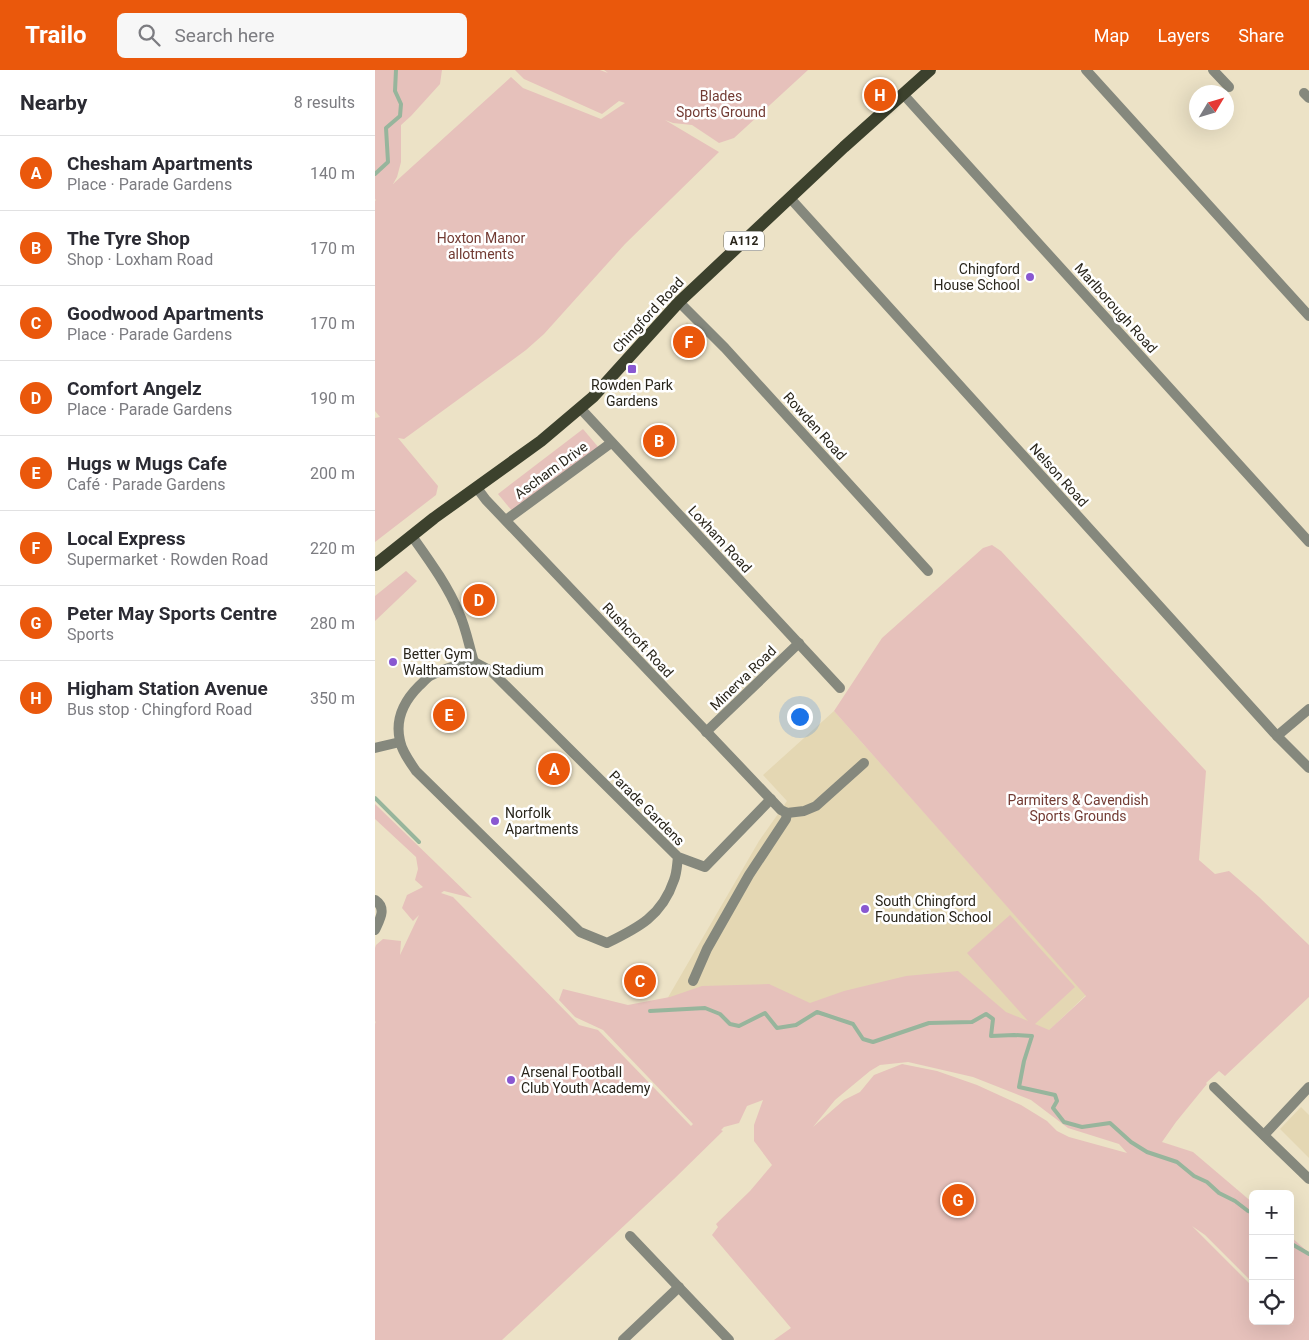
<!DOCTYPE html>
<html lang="en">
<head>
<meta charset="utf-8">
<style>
  body { margin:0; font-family:Roboto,sans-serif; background:#f7f7f7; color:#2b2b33 }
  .controls { position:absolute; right:15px; bottom:15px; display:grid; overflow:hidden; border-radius:8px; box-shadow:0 5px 20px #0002 }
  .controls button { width:45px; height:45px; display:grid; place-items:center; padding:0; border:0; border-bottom:1px solid #e1e1e2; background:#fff; color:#2b2b33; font:25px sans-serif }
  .compass { position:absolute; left:814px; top:15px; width:45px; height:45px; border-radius:50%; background:#fff; box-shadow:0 5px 20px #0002; rotate:52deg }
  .you { position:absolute; left:424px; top:646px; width:18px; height:18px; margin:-12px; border:4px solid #fff; border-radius:50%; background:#1a73e8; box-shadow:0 0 0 8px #1a73e833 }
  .badge { display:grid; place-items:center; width:32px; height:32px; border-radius:50%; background:#ea580c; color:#fff; font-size:16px; font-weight:700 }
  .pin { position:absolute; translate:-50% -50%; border:2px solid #fff; box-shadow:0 1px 5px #0006 }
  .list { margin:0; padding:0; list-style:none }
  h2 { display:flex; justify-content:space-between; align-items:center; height:65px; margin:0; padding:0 20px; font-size:21px }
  h2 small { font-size:16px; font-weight:400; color:#7c7c81 }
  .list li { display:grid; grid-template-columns:32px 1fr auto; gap:15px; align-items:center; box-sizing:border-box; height:75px; padding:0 20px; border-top:1px solid #e1e1e2 }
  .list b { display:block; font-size:19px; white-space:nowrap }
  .list p { margin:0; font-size:16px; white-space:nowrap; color:#7c7c81 }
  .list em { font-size:16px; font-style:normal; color:#7c7c81 }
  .icon { flex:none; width:28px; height:28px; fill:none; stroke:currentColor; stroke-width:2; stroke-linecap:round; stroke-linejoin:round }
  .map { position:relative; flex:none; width:934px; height:1270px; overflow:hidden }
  header { display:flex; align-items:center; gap:30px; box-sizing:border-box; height:70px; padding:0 25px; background:#ea580c; color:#fff }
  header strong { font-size:24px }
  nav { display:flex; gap:28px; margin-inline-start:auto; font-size:18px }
  .search { width:350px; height:45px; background:#f7f7f7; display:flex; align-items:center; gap:12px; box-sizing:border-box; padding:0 18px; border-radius:8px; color:#7c7c81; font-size:19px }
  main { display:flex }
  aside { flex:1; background:#fff }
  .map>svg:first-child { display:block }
  .built { fill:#e4d7b3 }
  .green { fill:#e6c1bb; fill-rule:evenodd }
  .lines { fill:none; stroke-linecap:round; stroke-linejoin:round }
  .stream { stroke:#97b59c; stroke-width:4 }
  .street { stroke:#85887d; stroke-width:10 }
  .primary { stroke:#3c412d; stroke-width:12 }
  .poi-dot { fill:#8958d1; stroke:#fff; stroke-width:2 }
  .labels { text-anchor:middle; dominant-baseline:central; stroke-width:5; stroke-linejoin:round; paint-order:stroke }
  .shield { fill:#fff; stroke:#69665f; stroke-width:1 }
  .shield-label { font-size:12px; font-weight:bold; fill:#29251b }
  .park-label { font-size:14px; fill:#723b33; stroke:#fff }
  .poi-label { font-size:14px; fill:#29251b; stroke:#fff; text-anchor:start }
  .street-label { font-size:14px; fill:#29251b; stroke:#fff }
</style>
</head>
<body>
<header>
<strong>Trailo</strong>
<div class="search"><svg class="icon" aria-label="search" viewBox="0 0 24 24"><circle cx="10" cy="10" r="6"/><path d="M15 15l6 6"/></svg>Search here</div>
<nav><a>Map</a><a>Layers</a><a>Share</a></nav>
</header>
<main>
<aside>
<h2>Nearby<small>8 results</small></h2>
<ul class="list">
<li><span class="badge">A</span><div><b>Chesham Apartments</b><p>Place · Parade Gardens</p></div><em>140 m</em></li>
<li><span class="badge">B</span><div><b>The Tyre Shop</b><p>Shop · Loxham Road</p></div><em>170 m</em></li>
<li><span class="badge">C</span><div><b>Goodwood Apartments</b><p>Place · Parade Gardens</p></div><em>170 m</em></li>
<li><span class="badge">D</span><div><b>Comfort Angelz</b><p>Place · Parade Gardens</p></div><em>190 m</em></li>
<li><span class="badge">E</span><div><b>Hugs w Mugs Cafe</b><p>Café · Parade Gardens</p></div><em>200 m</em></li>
<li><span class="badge">F</span><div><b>Local Express</b><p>Supermarket · Rowden Road</p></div><em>220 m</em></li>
<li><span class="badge">G</span><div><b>Peter May Sports Centre</b><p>Sports</p></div><em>280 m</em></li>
<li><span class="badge">H</span><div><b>Higham Station Avenue</b><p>Bus stop · Chingford Road</p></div><em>350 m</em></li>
</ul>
</aside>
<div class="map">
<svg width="934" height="1270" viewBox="0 0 934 1270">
  <rect width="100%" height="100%" fill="#ece2c6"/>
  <!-- built -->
  <g class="built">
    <polygon points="312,252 331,274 322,286 299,266"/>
    <polygon points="459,641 711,925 666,968 384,941 288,936 384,771 412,731 388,705"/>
    <polygon points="926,1037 934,1045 934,1088 905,1059"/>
  </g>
  <!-- green -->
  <g class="green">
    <polygon points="0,0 67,0 65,14 36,46 26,55 26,92 22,107 18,114 136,7 148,18 226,49 250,33 244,31 227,44 149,9 140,0 225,0 233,3 229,0 433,0 359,68 344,73 317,55 298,53 290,50 344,82 250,174 169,264 151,280 29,369 23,368 63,416 61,425 0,472 0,348 5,347 0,341 0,131 1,130 0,129"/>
    <polygon points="208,359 224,378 138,442 123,424"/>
    <path d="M 617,475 L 626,481 L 831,701 L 824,790 L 840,804 L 854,801 L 884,827 L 934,875 L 934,927 L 850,1006 L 844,1001 L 831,1013 L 832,1014 L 801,1052 L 787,1072 L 818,1082 L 878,1133 L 878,1213 L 830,1165 L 817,1156 L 878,1217 L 878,1251 L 913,1251 L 918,1255 L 914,1251 L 915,1251 L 915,1166 L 934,1183 L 934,1270 L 399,1270 L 416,1258 L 337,1165 L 343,1157 L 341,1154 L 375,1121 L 397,1095 L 379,1071 L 379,1055 L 388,1030 L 372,1036 L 364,1053 L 349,1057 L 346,1060 L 348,1061 L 299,1109 L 127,1270 L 0,1270 L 0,954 L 1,951 L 0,952 L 0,878 L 1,875 L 8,869 L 26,871 L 25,885 L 44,845 L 38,851 L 27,838 L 32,825 L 48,817 L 40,810 L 43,799 L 41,787 L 0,749 L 0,734 L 97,828 L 69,821 L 66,823 L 78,827 L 204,955 L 223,960 L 316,1056 L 318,1054 L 228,960 L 200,947 L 184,930 L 188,919 L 253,935 L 295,927 L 327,916 L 394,914 L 435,933 L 469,921 L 531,906 L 583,901 L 631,942 L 653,951 L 592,883 L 635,845 L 700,917 L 660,954 L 674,960 L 711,926 L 459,641 L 507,568 L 608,478 ZM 533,992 L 598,1007 L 656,1030 L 693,1058 L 744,1074 L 752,1083 L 694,1067 L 682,1061 L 672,1051 L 646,1035 L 602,1015 L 562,1001 L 527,994 L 499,1005 L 485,1022 L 469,1030 L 438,1057 L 460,1030 L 495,1001 L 505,995 Z"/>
    <polygon points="31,501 42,511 0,551 0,526"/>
  </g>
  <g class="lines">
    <!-- stream -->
    <g class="stream">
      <polyline points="0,104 13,92 11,58 25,46 26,34 20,21 21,0"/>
      <polyline points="0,728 44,772"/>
      <polyline points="275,941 330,938 345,944 355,954 364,956 390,943 402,958 421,955 442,942 478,954 488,969 498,972 554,953 597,952 611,944 618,949 616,966 639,965 657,966 649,991 644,1017 680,1025 682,1031 678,1038 689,1052 707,1057 735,1053 756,1072 772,1082 802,1092 819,1106 832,1112 844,1123 860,1131 873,1141 878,1143"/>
      <polyline points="915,1173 934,1184"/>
    </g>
    <!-- street -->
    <g class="street">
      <polyline points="711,0 934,246"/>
      <polyline points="838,0 854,17"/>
      <polyline points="929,23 934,28"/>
      <polyline points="528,24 934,472"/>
      <polyline points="415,128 902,666 934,698"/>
      <polyline points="304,232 350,278 553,501"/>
      <polyline points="205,338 465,618"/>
      <polyline points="102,418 111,430 406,740 412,743 429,741 441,736 489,693"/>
      <polyline points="131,450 236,373"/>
      <path d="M 37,466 C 54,490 73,516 84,543 C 91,558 94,576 99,592"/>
      <polyline points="331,662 424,573"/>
      <polyline points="902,666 934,639"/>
      <polyline points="0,678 25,672"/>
      <path d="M 303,787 C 302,794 302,803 299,810 C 287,846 263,858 232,873 L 205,862 L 41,701 C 35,692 27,682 25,671 C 20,650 29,631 44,616 C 48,613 51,608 55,606 C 69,598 84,595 99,592 L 116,601 L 303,787 L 330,797 L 396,729"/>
      <path d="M 0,830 C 12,838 5,849 0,860"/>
      <polyline points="318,911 332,879 374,805 411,749 412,743"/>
      <polyline points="839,1017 934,1109"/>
      <polyline points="889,1065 934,1017"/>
      <polyline points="255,1166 354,1270"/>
      <polyline points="248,1270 304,1217"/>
    </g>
    <!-- primary -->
    <polyline class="primary" points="0,495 59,448 166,371 218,327 304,232 469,77 555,0"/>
  </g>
  <!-- markers -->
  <g class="poi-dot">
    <circle cx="655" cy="207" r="5"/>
    <rect x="252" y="294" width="10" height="10" rx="2.5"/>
    <circle cx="18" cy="592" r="5"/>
    <circle cx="120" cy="751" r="5"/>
    <circle cx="490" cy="839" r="5"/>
    <circle cx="136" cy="1010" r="5"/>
  </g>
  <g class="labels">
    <!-- shield labels -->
    <rect class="shield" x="349" y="161.5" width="40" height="19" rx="4"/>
    <g class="shield-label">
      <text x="369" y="171">A112</text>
    </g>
    <!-- park labels -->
    <g class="park-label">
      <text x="346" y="26">Blades<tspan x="346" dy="16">Sports Ground</tspan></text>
      <text x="106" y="168">Hoxton Manor<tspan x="106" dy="16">allotments</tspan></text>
      <text x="703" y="730">Parmiters &amp; Cavendish<tspan x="703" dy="16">Sports Grounds</tspan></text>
    </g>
    <!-- poi labels -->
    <g class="poi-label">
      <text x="645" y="199" text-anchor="end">Chingford<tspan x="645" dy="16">House School</tspan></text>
      <text x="257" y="315" text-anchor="middle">Rowden Park<tspan x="257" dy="16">Gardens</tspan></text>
      <text x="28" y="584">Better Gym<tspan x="28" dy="16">Walthamstow Stadium</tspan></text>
      <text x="130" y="743">Norfolk<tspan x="130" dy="16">Apartments</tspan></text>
      <text x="500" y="831">South Chingford<tspan x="500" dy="16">Foundation School</tspan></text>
      <text x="146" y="1002">Arsenal Football<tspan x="146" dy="16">Club Youth Academy</tspan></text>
    </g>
    <!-- street labels -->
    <g class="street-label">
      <text transform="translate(741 238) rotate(48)">Marlborough Road</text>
      <text transform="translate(273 245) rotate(-47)">Chingford Road</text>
      <text transform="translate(440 356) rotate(48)">Rowden Road</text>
      <text transform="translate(176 400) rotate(-36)">Ascham Drive</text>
      <text transform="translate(684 405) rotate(48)">Nelson Road</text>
      <text transform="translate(345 469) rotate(47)">Loxham Road</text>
      <text transform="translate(263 570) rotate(47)">Rushcroft Road</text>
      <text transform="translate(368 608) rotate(-44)">Minerva Road</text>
      <text transform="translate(272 738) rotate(45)">Parade Gardens</text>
    </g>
  </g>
</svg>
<div class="controls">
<button>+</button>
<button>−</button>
<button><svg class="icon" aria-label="locate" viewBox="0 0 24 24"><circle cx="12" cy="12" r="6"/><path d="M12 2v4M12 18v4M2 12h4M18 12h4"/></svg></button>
</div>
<svg class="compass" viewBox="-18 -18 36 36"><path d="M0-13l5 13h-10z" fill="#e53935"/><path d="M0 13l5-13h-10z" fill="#7c7c81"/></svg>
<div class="you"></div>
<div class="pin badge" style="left:179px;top:699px">A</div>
<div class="pin badge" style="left:284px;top:371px">B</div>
<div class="pin badge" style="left:265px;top:911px">C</div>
<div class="pin badge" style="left:104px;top:530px">D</div>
<div class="pin badge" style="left:74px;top:645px">E</div>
<div class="pin badge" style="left:314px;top:272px">F</div>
<div class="pin badge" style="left:583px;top:1130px">G</div>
<div class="pin badge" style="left:505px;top:25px">H</div>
</div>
</main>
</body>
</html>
